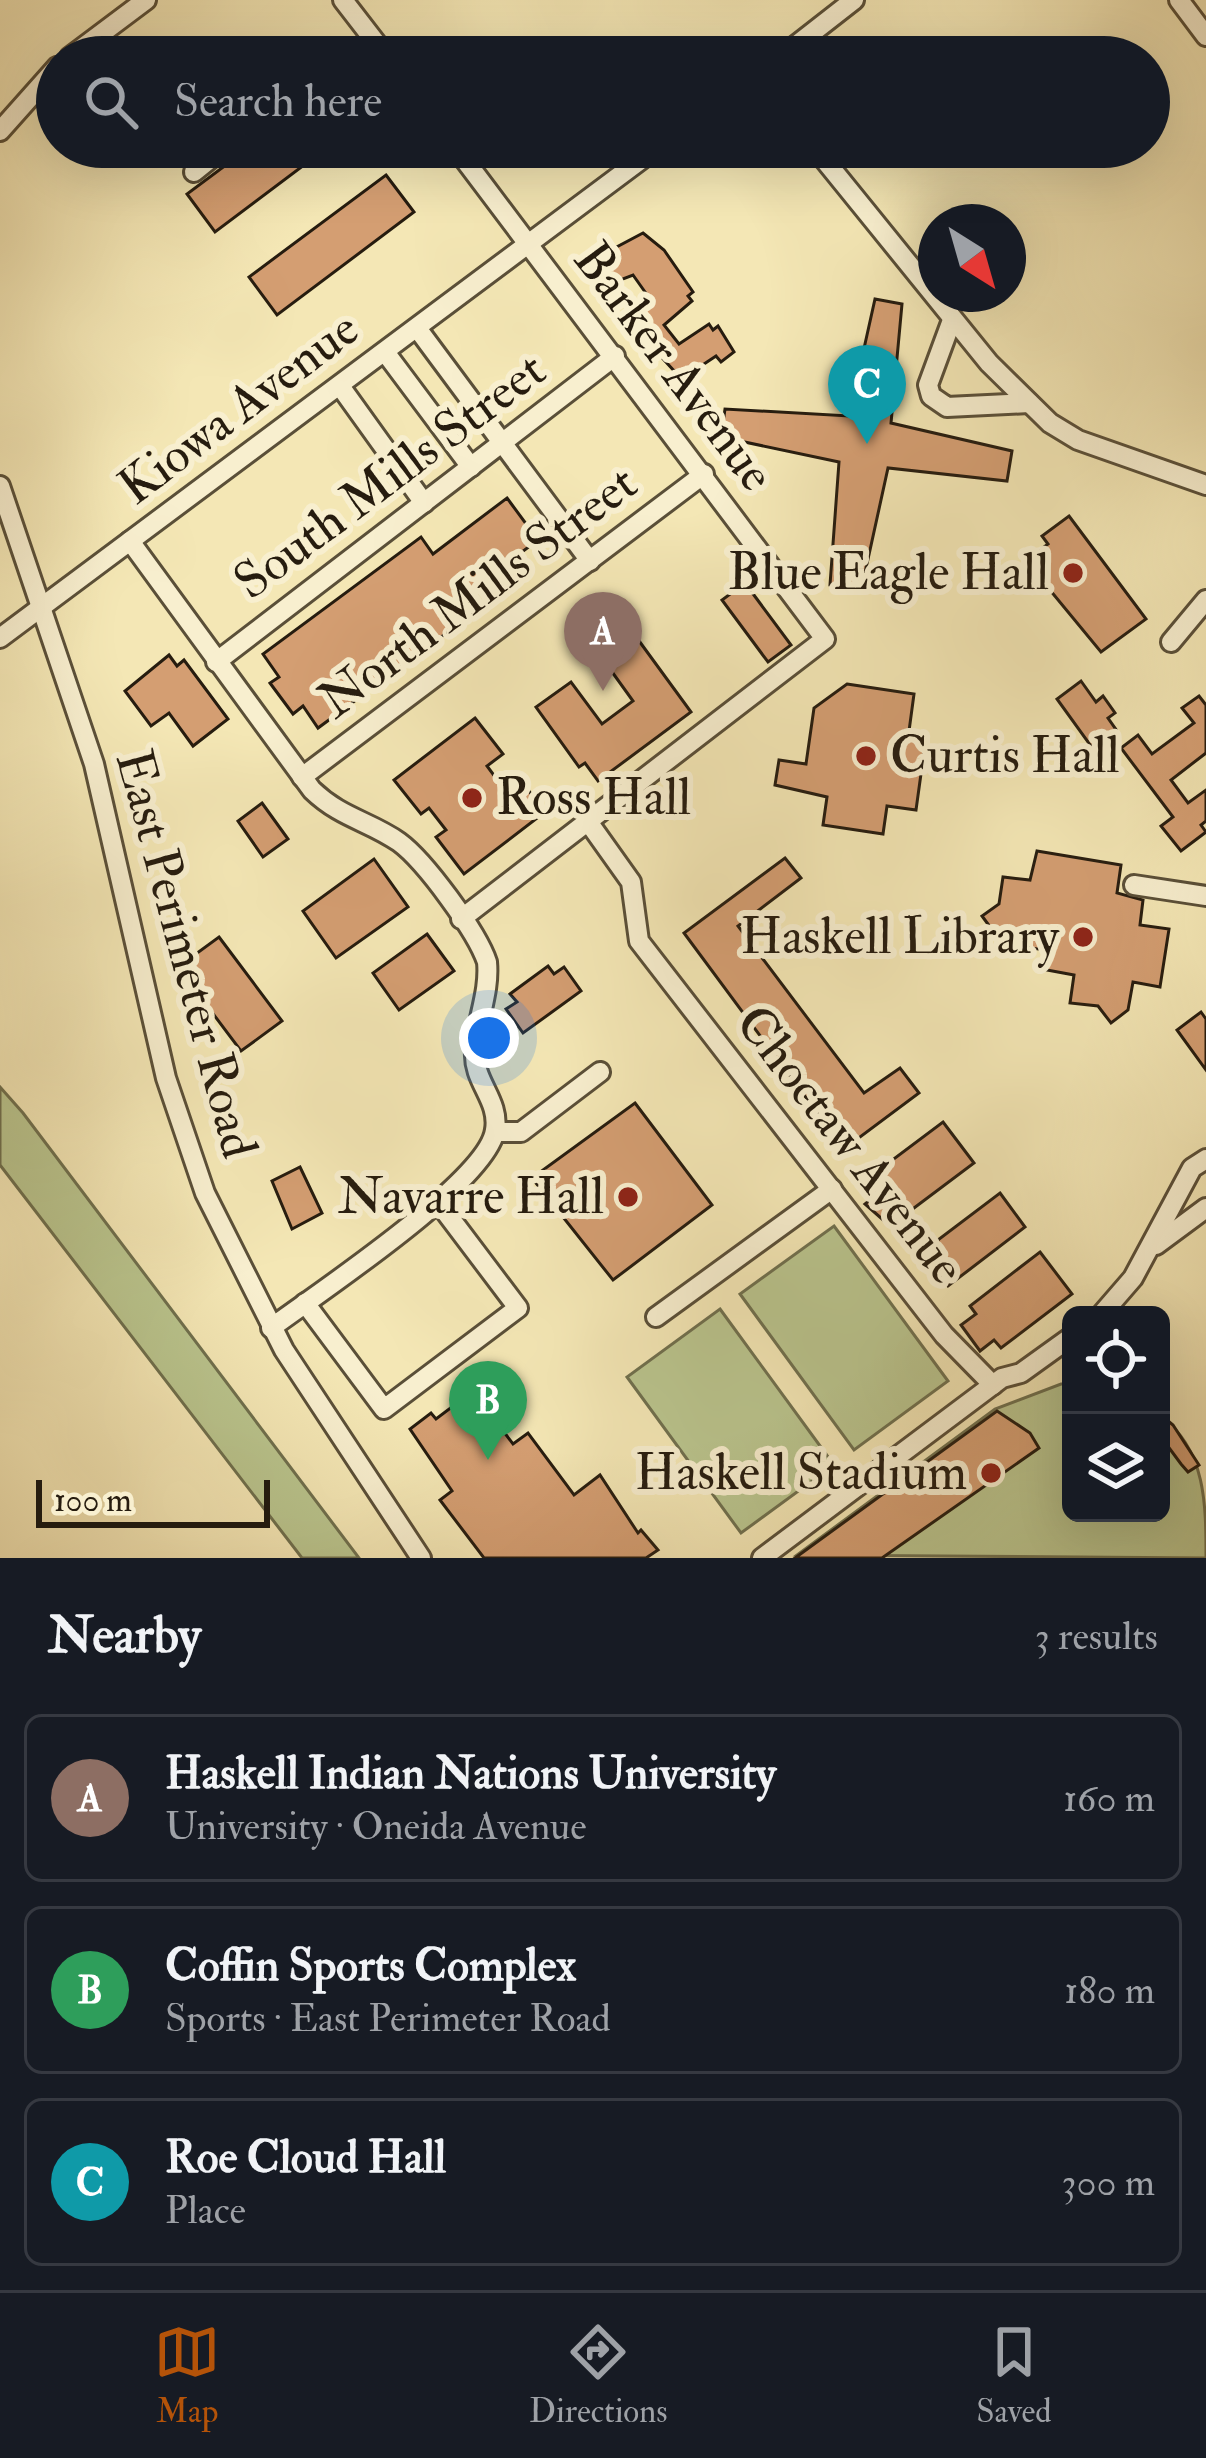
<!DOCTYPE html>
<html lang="en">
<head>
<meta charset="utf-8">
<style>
  body { margin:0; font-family:"IM FELL Double Pica",serif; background:#242831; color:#f1f3f6 }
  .controls { position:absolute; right:36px; bottom:36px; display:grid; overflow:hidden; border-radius:18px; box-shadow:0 12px 48px #0002 }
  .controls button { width:108px; height:108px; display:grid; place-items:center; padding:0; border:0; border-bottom:3px solid #363941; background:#171b24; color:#f1f3f6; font:60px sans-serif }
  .compass { position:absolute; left:918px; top:204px; width:108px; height:108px; border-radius:50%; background:#171b24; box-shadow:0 12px 48px #0002; rotate:143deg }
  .scale { position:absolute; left:36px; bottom:30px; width:234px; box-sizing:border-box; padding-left:12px; border:6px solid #261c0f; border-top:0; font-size:33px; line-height:42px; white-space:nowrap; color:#261c0f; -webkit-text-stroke:9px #f8efcf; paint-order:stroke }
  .you { position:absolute; left:489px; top:1038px; width:42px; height:42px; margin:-30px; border:9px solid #fff; border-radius:50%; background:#1a73e8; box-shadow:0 0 0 18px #1a73e833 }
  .badge { display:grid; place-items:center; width:78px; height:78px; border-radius:50%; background:#b45309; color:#fff; font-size:39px; font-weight:700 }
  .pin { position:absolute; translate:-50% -99px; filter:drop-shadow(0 3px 6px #0008) }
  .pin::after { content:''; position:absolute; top:63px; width:42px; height:36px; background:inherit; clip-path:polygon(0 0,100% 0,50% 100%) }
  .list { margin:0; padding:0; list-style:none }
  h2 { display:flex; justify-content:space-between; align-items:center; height:156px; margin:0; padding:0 48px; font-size:51px }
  h2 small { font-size:39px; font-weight:400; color:#9ea1a6 }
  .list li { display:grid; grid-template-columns:78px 1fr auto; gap:36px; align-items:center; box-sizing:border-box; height:168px; margin:0 24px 24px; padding:0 24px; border:3px solid #363941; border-radius:18px }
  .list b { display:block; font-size:45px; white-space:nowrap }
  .list p { margin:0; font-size:39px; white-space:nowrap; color:#9ea1a6 }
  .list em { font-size:39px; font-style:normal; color:#9ea1a6 }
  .icon { flex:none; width:66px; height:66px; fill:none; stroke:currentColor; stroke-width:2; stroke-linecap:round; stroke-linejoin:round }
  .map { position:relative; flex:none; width:1206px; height:1558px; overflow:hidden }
  .search { position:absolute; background:#171b24; box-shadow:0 12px 48px #0002; left:36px; right:36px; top:36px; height:132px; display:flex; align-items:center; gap:30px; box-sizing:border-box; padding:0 42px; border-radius:66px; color:#9ea1a6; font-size:45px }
  .sheet { height:732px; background:#171b24 }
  nav { display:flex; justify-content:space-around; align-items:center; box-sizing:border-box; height:168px; border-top:3px solid #363941; background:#171b24; font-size:33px; color:#9ea1a6 }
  nav a { display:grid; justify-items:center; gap:6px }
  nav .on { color:#b45309 }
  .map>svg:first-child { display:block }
  .green { fill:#bac58e; stroke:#70704e; stroke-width:3 }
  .building { fill:#d49e72; stroke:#261c0f; stroke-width:3 }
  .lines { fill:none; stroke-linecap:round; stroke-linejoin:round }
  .minor-casing { stroke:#5a4f38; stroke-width:24 }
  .minor { stroke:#f8efcf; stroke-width:18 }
  .poi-dot { fill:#8f2418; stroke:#f8efcf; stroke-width:4.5 }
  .labels { text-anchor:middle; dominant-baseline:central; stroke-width:12; stroke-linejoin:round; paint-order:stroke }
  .street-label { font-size:51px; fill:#261c0f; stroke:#f8efcf }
  .poi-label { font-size:51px; fill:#261c0f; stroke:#f8efcf; text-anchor:end }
</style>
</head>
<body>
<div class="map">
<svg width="1206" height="1558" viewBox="0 0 1206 1558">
  <rect width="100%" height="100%" fill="#f4e7b5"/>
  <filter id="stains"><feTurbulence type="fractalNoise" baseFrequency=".00167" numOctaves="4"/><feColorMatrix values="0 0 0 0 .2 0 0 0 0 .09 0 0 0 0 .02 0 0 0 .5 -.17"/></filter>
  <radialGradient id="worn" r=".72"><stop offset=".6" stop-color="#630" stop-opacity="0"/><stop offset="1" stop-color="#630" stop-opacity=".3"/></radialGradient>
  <!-- green -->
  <g class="green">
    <polygon points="0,1087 23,1113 359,1558 302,1558 0,1165"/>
    <polygon points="834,1226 948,1381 854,1450 740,1294"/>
    <polygon points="720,1309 834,1465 741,1533 627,1377"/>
    <path d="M 1061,1384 L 1071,1384 L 1071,1513 L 1161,1513 L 1161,1417 C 1206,1449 1206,1505 1206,1558 L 797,1555 L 995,1409 Z"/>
  </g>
  <!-- building -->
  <g class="building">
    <polygon points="250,147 328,147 215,232 187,194"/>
    <polygon points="386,175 414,212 277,315 249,277"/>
    <polygon points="643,233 664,250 693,292 688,296 692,301 664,325 679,344 709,324 713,330 718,326 734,352 721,362 716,356 686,376 682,371 677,374 642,336 646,333 635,317 640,313 636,308 650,299 633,275 610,284 601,271 594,259"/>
    <polygon points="875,299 902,304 891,423 1012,451 1007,481 888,468 861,591 830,585 839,462 721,437 725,409 849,416"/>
    <polygon points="507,498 538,540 463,596 475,612 318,728 303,706 293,714 270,683 279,677 263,654 421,537 433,554"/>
    <polygon points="1069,516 1146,619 1101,652 1026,561 1048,544 1042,536"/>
    <polygon points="745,583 791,645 768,662 722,600"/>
    <polygon points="634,634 691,712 598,781 585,763 579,767 536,707 571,682 602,724 633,701 602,658"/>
    <polygon points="169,655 177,666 184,660 228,719 193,746 169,713 151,726 125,691"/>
    <polygon points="1081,681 1096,702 1103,696 1115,713 1108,718 1117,731 1093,749 1057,699"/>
    <polygon points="847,684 914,694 909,731 924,752 916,810 887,806 883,834 823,825 827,797 775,785 779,760 806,764 814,708"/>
    <polygon points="1199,696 1206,705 1206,753 1171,780 1188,803 1206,790 1206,821 1201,825 1206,832 1181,851 1161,826 1173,817 1121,748 1138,735 1152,754 1194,723 1182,708"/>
    <polygon points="475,718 503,754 487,766 504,789 519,778 545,812 464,874 436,837 446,830 429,808 421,814 394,780"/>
    <polygon points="262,803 288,839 263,857 238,821"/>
    <polygon points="1037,851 1121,865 1117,893 1143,900 1140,925 1169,929 1160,987 1133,982 1128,1010 1111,1023 1098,1006 1070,1003 1074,975 1047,970 1048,950 1012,946 1007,950 982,916 999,904 1003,877 1030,880"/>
    <polygon points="785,858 801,878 738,926 864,1093 900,1068 919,1093 844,1149 684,933"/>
    <polygon points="374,859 408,907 336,958 303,911"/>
    <polygon points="427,934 454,971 399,1010 373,973"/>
    <polygon points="219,937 282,1021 241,1051 178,967"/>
    <polygon points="548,966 554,974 564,967 581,991 523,1033 506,1009 517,1002 510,994"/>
    <polygon points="1201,1012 1206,1019 1206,1070 1177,1030"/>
    <polygon points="635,1103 712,1205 613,1280 532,1178"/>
    <polygon points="943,1122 974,1163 890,1226 865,1204 870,1200 859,1185"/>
    <polygon points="300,1167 322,1213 292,1229 272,1181"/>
    <polygon points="1000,1193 1025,1227 948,1286 922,1252"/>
    <polygon points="1040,1252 1072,1294 1001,1348 994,1340 980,1351 961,1325 976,1314 970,1306"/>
    <polygon points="473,1391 513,1444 528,1433 574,1495 600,1475 638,1533 641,1530 658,1550 646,1558 484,1558 440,1500 452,1491 410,1429 431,1413 436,1419"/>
    <polygon points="997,1411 1030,1433 1039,1448 882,1558 795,1558"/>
    <polygon points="1161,1415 1173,1425 1199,1465 1188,1472 1181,1464 1161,1437"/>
  </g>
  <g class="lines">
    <!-- minor casing -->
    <g class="minor-casing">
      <g id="minor">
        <polyline points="343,0 387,57"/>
        <polyline points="1179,0 1206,36"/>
        <polyline points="70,57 146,0"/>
        <polyline points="781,57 854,0"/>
        <polyline points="0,131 57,67"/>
        <polyline points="455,147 825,639 461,919"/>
        <polyline points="814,147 989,363 1050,423 1078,440 1206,485"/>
        <polyline points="194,172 225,147"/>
        <polyline points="952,320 928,385 931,396 947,407 1029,403"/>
        <polyline points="417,328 590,561"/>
        <polyline points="385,352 471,467"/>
        <polyline points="340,386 424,503"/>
        <polyline points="0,486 94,764 166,1078 205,1193 284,1350 421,1558"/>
        <path d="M 130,541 L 312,790 C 341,818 369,821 399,842 C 425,861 477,932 487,962 C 490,993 476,1021 475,1052 C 473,1082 500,1100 495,1130 C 488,1181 318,1293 271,1328"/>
        <polyline points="0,638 658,147"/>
        <polyline points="1171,642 1206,600"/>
        <polyline points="216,662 615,356"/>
        <polyline points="302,777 704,474"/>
        <polyline points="589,823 631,882 639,941 944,1335 993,1385"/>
        <polyline points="1134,885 1206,896"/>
        <polyline points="495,1132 521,1132 600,1072"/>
        <polyline points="1156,1245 1206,1208"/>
        <polyline points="305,1303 384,1409 518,1308 438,1202"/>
        <polyline points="1101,1315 1133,1278 1192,1168 1206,1159"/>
        <polyline points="656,1317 832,1189"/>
        <polyline points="762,1558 1002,1378 1021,1373 1071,1337"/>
      </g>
    </g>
    <!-- minor -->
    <use href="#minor" class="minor"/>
  </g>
  <!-- markers -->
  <g class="poi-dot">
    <circle cx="1073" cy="573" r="12"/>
    <circle cx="866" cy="756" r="12"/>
    <circle cx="472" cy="798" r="12"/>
    <circle cx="1083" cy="937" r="12"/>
    <circle cx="628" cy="1197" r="12"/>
    <circle cx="991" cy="1473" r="12"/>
  </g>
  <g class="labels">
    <!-- street labels -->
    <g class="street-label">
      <text transform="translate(674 367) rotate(53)">Barker Avenue</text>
      <text transform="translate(239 408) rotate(-37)">Kiowa Avenue</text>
      <text transform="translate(390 476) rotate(-37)">South Mills Street</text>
      <text transform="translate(478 592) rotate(-37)">North Mills Street</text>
      <text transform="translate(186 954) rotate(75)">East Perimeter Road</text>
      <text transform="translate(850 1145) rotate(52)">Choctaw Avenue</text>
    </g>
    <!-- poi labels -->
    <g class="poi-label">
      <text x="1049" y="573">Blue Eagle Hall</text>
      <text x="890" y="756" text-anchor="start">Curtis Hall</text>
      <text x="496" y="798" text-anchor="start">Ross Hall</text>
      <text x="1059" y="937">Haskell Library</text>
      <text x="604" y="1197">Navarre Hall</text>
      <text x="967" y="1473">Haskell Stadium</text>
    </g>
  </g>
  <rect width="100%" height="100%" filter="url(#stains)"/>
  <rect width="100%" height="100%" fill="url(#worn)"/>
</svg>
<div class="controls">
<button><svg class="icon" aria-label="locate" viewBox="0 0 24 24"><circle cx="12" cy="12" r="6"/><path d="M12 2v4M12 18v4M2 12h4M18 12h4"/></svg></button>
<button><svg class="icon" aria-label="layers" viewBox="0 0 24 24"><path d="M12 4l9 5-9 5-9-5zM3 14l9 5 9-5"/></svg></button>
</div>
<svg class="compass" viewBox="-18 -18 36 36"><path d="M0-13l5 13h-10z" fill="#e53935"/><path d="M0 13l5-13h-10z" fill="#9ea1a6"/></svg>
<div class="scale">100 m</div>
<div class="you"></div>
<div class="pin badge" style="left:603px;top:691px;background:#8d6e63">A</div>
<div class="pin badge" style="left:488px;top:1460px;background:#2e9e5b">B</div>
<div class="pin badge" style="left:867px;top:444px;background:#0f9aa8">C</div>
<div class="search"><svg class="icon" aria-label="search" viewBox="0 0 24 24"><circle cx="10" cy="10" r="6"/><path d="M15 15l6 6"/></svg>Search here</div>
</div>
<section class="sheet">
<h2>Nearby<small>3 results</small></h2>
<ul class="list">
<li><span class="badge" style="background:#8d6e63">A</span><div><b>Haskell Indian Nations University</b><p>University · Oneida Avenue</p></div><em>160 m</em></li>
<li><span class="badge" style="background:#2e9e5b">B</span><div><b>Coffin Sports Complex</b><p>Sports · East Perimeter Road</p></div><em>180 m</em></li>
<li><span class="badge" style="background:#0f9aa8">C</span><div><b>Roe Cloud Hall</b><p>Place</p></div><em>300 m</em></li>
</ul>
</section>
<nav>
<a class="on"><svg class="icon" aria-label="map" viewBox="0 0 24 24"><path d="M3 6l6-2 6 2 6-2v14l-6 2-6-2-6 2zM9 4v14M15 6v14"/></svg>Map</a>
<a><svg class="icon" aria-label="directions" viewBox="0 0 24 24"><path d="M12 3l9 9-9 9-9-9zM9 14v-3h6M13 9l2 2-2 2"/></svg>Directions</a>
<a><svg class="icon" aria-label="saved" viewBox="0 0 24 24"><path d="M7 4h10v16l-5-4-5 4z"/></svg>Saved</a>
</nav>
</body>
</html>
